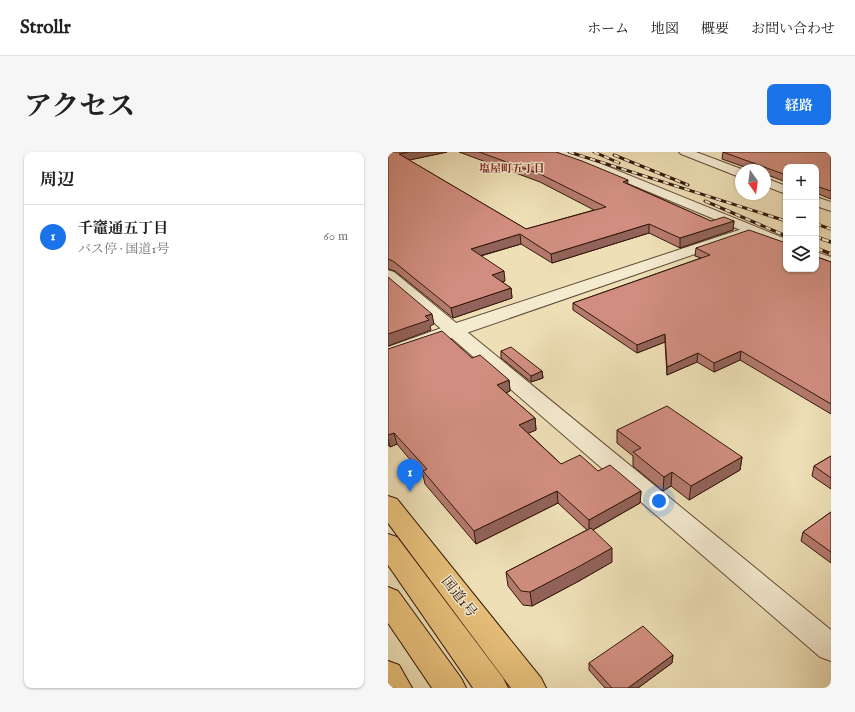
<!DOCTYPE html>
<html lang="ja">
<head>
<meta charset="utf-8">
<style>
  body { margin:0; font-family:"IM FELL English","Noto Serif JP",serif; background:#f6f6f6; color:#222 }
  .controls { position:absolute; right:12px; top:12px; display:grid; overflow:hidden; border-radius:8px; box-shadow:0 1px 3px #0004 }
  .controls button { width:36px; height:36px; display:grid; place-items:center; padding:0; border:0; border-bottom:1px solid #e0e0e0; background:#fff; color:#222; font:20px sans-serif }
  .compass { position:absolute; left:347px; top:12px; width:36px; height:36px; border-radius:50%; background:#fff; box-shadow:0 1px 3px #0004; rotate:166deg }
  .you { position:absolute; left:271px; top:349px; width:14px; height:14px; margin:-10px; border:3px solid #fff; border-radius:50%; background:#1a73e8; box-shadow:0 0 0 6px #1a73e833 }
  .badge { display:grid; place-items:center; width:26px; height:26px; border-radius:50%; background:#1a73e8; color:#fff; font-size:13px; font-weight:700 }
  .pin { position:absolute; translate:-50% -33px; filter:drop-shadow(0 1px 2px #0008) }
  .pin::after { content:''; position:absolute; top:21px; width:14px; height:12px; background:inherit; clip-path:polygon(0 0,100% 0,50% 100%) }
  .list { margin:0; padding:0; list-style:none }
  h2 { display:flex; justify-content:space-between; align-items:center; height:52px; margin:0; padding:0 16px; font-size:17px }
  h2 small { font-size:13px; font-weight:400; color:#767676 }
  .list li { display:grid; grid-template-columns:26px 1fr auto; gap:12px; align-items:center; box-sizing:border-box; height:64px; padding:0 16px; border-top:1px solid #e0e0e0 }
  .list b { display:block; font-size:15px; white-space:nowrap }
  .list p { margin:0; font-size:13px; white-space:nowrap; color:#767676 }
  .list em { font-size:13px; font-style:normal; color:#767676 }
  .icon { flex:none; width:22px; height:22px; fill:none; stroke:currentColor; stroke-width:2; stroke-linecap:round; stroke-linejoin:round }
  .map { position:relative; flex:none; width:443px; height:536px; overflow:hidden; border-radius:8px }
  header { display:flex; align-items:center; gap:24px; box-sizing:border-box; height:56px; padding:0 20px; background:#fff; border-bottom:1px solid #e0e0e0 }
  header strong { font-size:19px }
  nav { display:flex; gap:22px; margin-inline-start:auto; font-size:14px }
  .intro { display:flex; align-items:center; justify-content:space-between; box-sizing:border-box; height:96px; padding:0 24px }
  h1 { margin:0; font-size:28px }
  .button { padding:10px 18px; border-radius:8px; background:#1a73e8; color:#fff; font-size:14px; font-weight:700 }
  main { display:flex; gap:24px; padding:0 24px }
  aside { flex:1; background:#fff; border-radius:8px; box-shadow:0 1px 3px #0004 }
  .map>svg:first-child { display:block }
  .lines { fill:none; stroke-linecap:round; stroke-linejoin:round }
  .minor-casing { stroke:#624a34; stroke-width:2 }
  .tertiary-casing { stroke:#624a34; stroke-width:2 }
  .trunk-casing { stroke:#341809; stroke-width:2 }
  .motorway-casing { stroke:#341809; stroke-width:2 }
  .minor { fill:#f4ead0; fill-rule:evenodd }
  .tertiary { fill:#f4ead0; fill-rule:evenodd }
  .trunk { fill:#e7c07b; fill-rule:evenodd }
  .motorway { fill:#e7c07b; fill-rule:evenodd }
  .rail-far1-casing { stroke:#341809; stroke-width:3 }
  .rail-casing { stroke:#341809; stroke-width:3.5 }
  .rail-far1 { stroke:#f4ead0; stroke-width:2; stroke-dasharray:5.5; stroke-linecap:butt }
  .rail { stroke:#f4ead0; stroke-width:2.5; stroke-dasharray:7; stroke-linecap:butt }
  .wall { fill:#b47a6e; stroke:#341809 }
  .shaded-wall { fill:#92635a; stroke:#341809 }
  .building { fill:#d18e80; stroke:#341809 }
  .labels { text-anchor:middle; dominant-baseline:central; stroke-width:3; stroke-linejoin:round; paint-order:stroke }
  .far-neighbourhood-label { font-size:11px; font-weight:bold; fill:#7a1f14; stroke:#f4ead0 }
  .near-street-label { font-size:14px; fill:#341809; stroke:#f4ead0 }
</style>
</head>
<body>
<header>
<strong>Strollr</strong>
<nav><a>ホーム</a><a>地図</a><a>概要</a><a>お問い合わせ</a></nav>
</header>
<div class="intro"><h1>アクセス</h1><a class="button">経路</a></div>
<main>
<aside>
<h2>周辺<small></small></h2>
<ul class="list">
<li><span class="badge">1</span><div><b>千竈通五丁目</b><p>バス停 · 国道1号</p></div><em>60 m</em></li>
</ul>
</aside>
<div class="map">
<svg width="443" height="536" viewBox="0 0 443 536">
  <rect width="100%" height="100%" fill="#eedfb6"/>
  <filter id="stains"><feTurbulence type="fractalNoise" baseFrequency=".005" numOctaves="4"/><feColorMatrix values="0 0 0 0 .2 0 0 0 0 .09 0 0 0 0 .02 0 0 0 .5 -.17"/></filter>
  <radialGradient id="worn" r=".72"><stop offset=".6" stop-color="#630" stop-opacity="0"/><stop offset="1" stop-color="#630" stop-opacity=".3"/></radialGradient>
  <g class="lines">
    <!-- minor casing -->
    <g class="minor-casing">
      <g id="minor">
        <polygon points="168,0 184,0 398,87 398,97 170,2"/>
        <polygon points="428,100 443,105 443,116 428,111"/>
        <polygon points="0,118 6,120 443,478 443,509 432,505 0,131"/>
      </g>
    </g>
    <!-- tertiary casing -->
    <g class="tertiary-casing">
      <g id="tertiary">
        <polygon points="291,0 308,0 356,18 353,18 353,25 349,24 293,2"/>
        <polygon points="377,26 398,34 398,42 377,34"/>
        <polygon points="428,45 443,50 443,59 428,54"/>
        <polygon points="363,74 368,75 370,78 368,81 0,208 0,195 59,174"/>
      </g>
    </g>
    <!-- trunk casing -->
    <g class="trunk-casing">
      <polygon id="trunk" points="0,344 9,347 153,526 158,536 123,536 0,371"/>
    </g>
    <!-- motorway casing -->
    <g class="motorway-casing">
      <g id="motorway">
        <polygon points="0,382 9,385 115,526 120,536 85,536 0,413"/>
        <polygon points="0,435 10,439 73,526 78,536 44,536 0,471"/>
        <polygon points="0,509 11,513 24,536 0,536"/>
      </g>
    </g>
    <!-- minor -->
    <use href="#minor" class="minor"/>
    <!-- tertiary -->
    <use href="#tertiary" class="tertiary"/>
    <!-- trunk -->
    <use href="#trunk" class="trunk"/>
    <!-- motorway -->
    <use href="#motorway" class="motorway"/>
    <!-- rail-far1 casing -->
    <g class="rail-far1-casing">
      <g id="rail-far1">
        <polyline points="181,0 398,69"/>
        <polyline points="206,0 231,11"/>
        <polyline points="226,3 300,33"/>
        <polyline points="317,49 398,84"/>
        <polyline points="428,72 443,77"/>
        <polyline points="428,84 437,88"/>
      </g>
    </g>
    <!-- rail casing -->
    <g class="rail-casing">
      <g id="rail">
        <polyline points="434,87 443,90"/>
        <polyline points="428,96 443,102"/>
      </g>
    </g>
    <!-- rail-far1 -->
    <use href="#rail-far1" class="rail-far1"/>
    <!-- rail -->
    <use href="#rail" class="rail"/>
  </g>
  <!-- wall -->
  <g class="wall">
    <polygon points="0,0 59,0 21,8 138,77 206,58 152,30 71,0 168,0 323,69 346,69 345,78 292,96 261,81 164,111 133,92 93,104 117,129 114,130 123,136 124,146 65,166 7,119 0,117"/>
    <polygon points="335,0 443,0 443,47 428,41 428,15 398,15 398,30 377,22 377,18 365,18 334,7"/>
    <polygon points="308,96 429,105 443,110 443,262 352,208 326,220 309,210 279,223 277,190 249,201 185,158 185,151 313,106 307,104"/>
    <polygon points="0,197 84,206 121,228 122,239 118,241 147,266 148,278 140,281 173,312 210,319 253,339 252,351 205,378 224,410 191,429 144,454 135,453 120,434 118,420 199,378 170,351 88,392 37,332 35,323 9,292 2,295 0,293"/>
    <polygon points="113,199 154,219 155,226 143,230 113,206"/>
    <polygon points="229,278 354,305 352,318 301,348 283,334 275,339 245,314 245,304 229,291"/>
    <polygon points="443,304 443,337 424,324 426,314"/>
    <polygon points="443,360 443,411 413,389 415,380"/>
    <polygon points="285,503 284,511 250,536 217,536 201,518 201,511"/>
  </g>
  <!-- shaded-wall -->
  <g class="shaded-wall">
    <polygon points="20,0 59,0 12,10 11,2"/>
    <polygon points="240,28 239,37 235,30"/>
    <polygon points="346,69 345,78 292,96 292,86"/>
    <polygon points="261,72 261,81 164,111 163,102"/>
    <polygon points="132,82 133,92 84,106 83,97"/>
    <polygon points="116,119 117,129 105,133 104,123"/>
    <polygon points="123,136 124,146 65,166 63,156"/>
    <polygon points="44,162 46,172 42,174 43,178 0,194 0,182 37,164"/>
    <polygon points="277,182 277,190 249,201 249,193"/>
    <polygon points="353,199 352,208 326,220 326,211"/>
    <polygon points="310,201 309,210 279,223 279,215"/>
    <polygon points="154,219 155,226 143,230 143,224"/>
    <polygon points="121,228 122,239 110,244 109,233"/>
    <polygon points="147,266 148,278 132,285 131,273"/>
    <polygon points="6,281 9,292 2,295 0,286 0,283"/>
    <polygon points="354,305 352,318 301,348 303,334"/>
    <polygon points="284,320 283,334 275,339 276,325"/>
    <polygon points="169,339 170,351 88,392 86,379"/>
    <polygon points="253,339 252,351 201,380 201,368"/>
    <polygon points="224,396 224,410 191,429 144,454 142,440"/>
    <polygon points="285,503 284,511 250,536 240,536"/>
  </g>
  <!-- building -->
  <g class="building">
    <polygon points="0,0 20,0 11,2 138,77 218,55 152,22 91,0 168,0 194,9 240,28 235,30 323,69 336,65 346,69 292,86 261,72 163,102 132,82 83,97 116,119 104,123 123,136 63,156 5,109 0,107"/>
    <polygon points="335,0 443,0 443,39 428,34 428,15 398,15 398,23"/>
    <polygon points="361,78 398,91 398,117 428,117 428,102 429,105 443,110 443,252 353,199 326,211 310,201 279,215 277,182 249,193 185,151 322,103 308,96"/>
    <polygon points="0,125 44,162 37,164 41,168 0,182"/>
    <polygon points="54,179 84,206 92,203 121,228 109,233 147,266 131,273 173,312 192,303 210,319 222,313 253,339 201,368 169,339 86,379 35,319 39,317 6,281 0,283 0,197"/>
    <polygon points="123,195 154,219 143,224 113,199"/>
    <polygon points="279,254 354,305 303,334 284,320 276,325 245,300 253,296 229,278"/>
    <polygon points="443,304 443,326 426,314"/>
    <polygon points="443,360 443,400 415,380"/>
    <polygon points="203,376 224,396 190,415 142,440 133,439 118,420"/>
    <polygon points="255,474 285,503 240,536 224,536 201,511"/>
  </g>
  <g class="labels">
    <!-- far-neighbourhood labels -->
    <g class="far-neighbourhood-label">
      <text x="124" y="17">塩屋町五丁目</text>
    </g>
    <!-- near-street labels -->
    <g class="near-street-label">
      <text transform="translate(71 445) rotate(52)">国道1号</text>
    </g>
  </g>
  <rect width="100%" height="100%" filter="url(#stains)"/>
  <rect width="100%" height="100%" fill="url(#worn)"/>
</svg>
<div class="controls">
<button>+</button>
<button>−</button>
<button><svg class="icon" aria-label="layers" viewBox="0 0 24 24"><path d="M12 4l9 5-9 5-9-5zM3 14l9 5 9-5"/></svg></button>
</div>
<svg class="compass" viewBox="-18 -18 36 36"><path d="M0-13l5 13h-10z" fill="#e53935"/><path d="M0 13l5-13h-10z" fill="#767676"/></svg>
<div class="you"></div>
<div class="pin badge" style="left:22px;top:340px">1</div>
</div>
</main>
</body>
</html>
